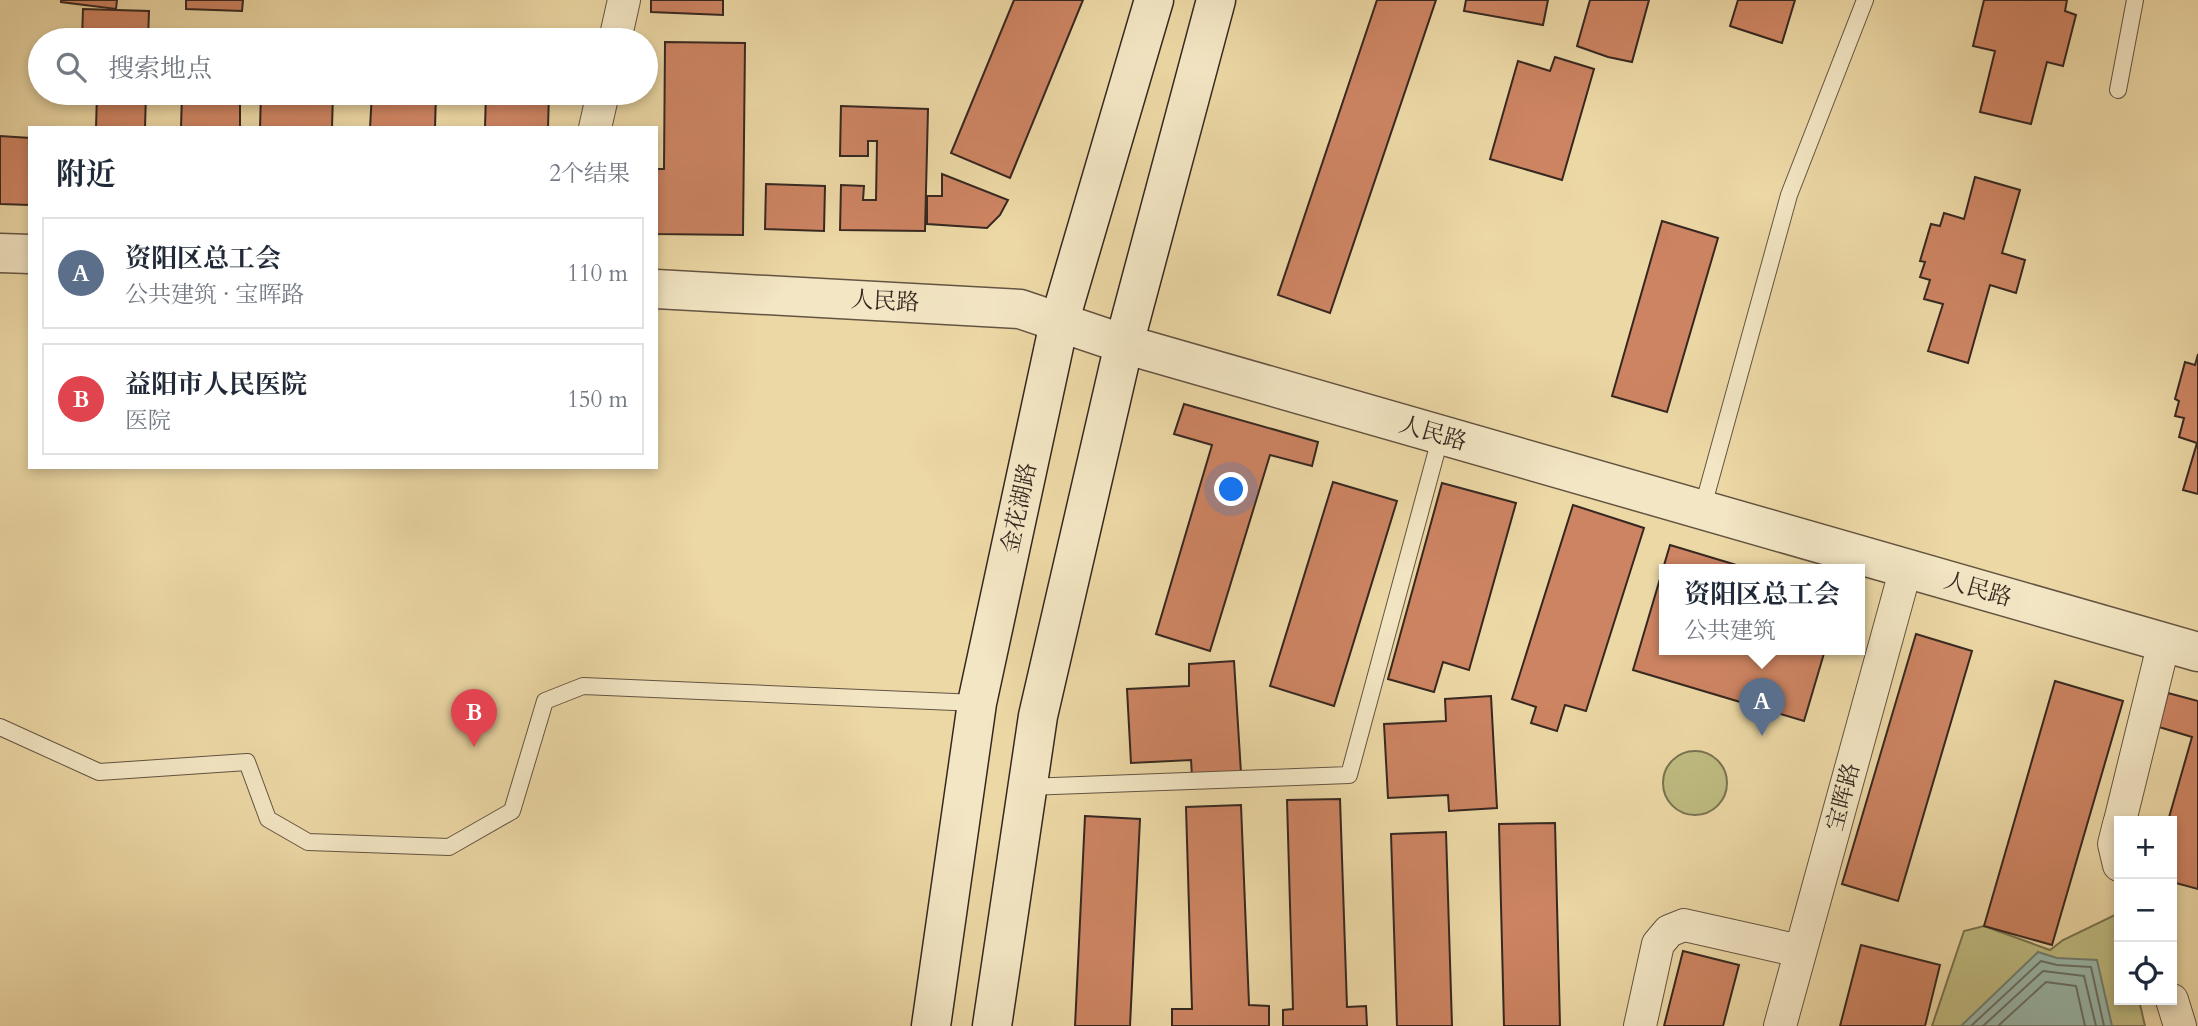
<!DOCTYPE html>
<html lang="zh">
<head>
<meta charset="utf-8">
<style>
  body { margin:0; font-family:Cardo,"Noto Serif SC",serif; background:#f2f2f3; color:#1f2937 }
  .controls { position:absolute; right:21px; bottom:21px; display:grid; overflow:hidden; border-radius:0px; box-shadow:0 4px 10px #0003 }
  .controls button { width:63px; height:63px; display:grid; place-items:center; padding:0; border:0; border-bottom:2px solid #e0e1e3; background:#fff; color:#1f2937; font:35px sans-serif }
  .you { position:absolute; left:1232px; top:490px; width:24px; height:24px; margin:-18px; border:5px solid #fff; border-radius:50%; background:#1a73e8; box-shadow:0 0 0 10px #1a73e833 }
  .badge { display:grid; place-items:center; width:46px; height:46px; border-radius:50%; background:#db2777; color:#fff; font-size:23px; font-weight:700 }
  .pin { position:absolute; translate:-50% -58px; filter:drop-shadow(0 2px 4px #0008) }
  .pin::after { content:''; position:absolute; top:37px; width:24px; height:21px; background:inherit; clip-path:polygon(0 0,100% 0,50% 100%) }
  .popup { position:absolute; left:1659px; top:564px; width:206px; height:91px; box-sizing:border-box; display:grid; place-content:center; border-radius:0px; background:#fff; filter:drop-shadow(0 2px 5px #0005); font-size:23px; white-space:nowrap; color:#747a83 }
  .popup b { font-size:26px; color:#1f2937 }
  .popup::after { content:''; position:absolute; left:50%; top:100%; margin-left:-14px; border:14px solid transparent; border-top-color:#fff }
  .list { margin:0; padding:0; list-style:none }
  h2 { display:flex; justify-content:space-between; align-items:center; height:91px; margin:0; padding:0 28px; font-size:30px }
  h2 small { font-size:23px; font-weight:400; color:#747a83 }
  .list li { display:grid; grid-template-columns:46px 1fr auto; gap:21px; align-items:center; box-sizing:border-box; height:112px; margin:0 14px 14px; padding:0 14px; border:2px solid #e0e1e3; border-radius:0px }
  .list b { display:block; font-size:26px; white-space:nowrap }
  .list p { margin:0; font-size:23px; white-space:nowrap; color:#747a83 }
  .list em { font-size:23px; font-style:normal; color:#747a83 }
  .icon { flex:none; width:38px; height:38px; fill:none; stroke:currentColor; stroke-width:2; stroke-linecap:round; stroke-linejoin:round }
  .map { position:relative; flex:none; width:2198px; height:1026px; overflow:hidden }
  .search { position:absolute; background:#fff; box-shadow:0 4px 10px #0003; left:28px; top:28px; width:630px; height:77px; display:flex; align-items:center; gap:18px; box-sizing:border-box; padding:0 24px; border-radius:38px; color:#747a83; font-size:26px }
  .panel { position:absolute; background:#fff; box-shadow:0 4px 10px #0003; left:28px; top:126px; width:630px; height:343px; border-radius:0px }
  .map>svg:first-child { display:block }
  .green { fill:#bfbc81; stroke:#7a7251; stroke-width:2 }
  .water { fill:#99b9ac; stroke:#717f74; stroke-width:2 }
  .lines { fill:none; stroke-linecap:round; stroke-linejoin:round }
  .shore { stroke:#687066; stroke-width:2 }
  .building { fill:#cd8462; stroke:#362821; stroke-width:2 }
  .service-casing { stroke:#645442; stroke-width:18 }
  .minor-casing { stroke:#645442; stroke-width:34 }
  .tertiary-casing { stroke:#645442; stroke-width:41 }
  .secondary-casing { stroke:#362821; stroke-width:41 }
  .service { stroke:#f3e6c4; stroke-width:16 }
  .minor { stroke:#f3e6c4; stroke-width:32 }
  .tertiary { stroke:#f3e6c4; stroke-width:38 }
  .secondary { stroke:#f3e6c4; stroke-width:38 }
  .labels { text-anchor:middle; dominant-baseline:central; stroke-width:7; stroke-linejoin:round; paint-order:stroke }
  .street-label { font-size:23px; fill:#362821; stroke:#f3e6c4 }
</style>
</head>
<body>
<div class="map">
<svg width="2198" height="1026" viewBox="0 0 2198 1026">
  <rect width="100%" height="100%" fill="#ecd8a5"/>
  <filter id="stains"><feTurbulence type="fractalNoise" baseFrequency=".00286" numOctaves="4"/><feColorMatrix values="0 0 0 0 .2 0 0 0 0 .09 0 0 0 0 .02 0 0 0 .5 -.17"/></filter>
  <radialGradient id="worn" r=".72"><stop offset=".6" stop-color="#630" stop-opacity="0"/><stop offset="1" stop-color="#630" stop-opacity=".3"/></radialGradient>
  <!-- green -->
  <g class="green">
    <circle cx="1695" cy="783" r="32"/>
    <polygon points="2119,913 2119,1000 2139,1000 2145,1026 1932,1026 1964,931 1984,926 2050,950 2063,940"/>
  </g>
  <!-- water -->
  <polygon class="water" points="2038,952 2057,958 2097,960 2112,1026 1961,1026"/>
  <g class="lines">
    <!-- shore -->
    <g class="shore">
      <polyline points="1971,1026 2041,961 2057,965 2091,967 2104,1026"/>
      <polyline points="1983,1026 2043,971 2084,976 2096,1026"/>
      <polyline points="1998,1026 2046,982 2076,986 2085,1026"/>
    </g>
  </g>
  <!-- building -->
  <g class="building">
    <polygon points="61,0 117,0 116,9 61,2"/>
    <polygon points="186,0 243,0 242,11 186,9"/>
    <polygon points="651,0 723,0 723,15 651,12"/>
    <polygon points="1014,0 1083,0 1010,178 951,153"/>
    <polygon points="1377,0 1436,0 1330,313 1278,295"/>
    <polygon points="1466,0 1548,0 1543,25 1464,11"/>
    <polygon points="1590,0 1649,0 1632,62 1608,57 1577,46"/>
    <polygon points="1738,0 1795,0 1782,43 1730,26"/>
    <polygon points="1984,0 2067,0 2065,11 2076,15 2063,66 2047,62 2031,124 1980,112 1995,51 1973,46"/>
    <polygon points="83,9 149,11 148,40 82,40"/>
    <polygon points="151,34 241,35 241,40 151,40"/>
    <polygon points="487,36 551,38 551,40 487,40"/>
    <polygon points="373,37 437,39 437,40 373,40"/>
    <polygon points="665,42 745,43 743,235 656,234 656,169 664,169"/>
    <polygon points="1555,57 1594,69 1562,180 1490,159 1518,61 1550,71"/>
    <polygon points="97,93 146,93 145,128 96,128"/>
    <polygon points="182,93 240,93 240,128 181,128"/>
    <polygon points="261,93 333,93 332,128 260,128"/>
    <polygon points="372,93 436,93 435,128 370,128"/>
    <polygon points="486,93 549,93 548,128 485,128"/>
    <polygon points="841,106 928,109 925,231 840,230 841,185 864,186 863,200 876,200 877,141 868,141 868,156 840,156"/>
    <polygon points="0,136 30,138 30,205 0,204"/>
    <polygon points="942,174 1008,200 1000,215 987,228 927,224 927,196 942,196"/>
    <polygon points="1975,177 2020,190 2002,253 2025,260 2016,293 1990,285 1968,363 1928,351 1943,304 1924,299 1930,280 1920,277 1925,262 1920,261 1931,224 1940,226 1944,213 1964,219"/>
    <polygon points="766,184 825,186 824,231 765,229"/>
    <polygon points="1662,221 1718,238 1667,412 1612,396"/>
    <polygon points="2198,354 2198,494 2183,490 2197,443 2179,437 2184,418 2175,416 2179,401 2175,399 2185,362 2195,365"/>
    <polygon points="1184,404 1318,442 1312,466 1270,455 1210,651 1156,634 1212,445 1174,434"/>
    <polygon points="1333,482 1397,501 1334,706 1270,686"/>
    <polygon points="1442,483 1516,503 1469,670 1443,662 1434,692 1388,679"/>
    <polygon points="1573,505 1644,528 1586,711 1565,705 1557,731 1531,723 1536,707 1512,699"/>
    <polygon points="1670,545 1753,570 1664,570 1664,650 1825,650 1804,721 1633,670"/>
    <polygon points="1916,634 1972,651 1898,901 1842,884"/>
    <polygon points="1234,661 1241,773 1192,776 1191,760 1131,763 1127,689 1189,686 1189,664"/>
    <polygon points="2055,681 2123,701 2052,945 1984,926"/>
    <polygon points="2168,693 2198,701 2198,889 2172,882 2172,821 2168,821 2192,737 2159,727"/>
    <polygon points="1491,696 1497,808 1449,811 1448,795 1388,798 1384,724 1446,721 1445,699"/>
    <polygon points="1340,799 1347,1007 1366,1006 1367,1026 1283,1026 1283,1010 1293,1009 1287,800"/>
    <polygon points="1241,805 1249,1005 1269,1006 1269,1026 1172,1026 1172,1009 1192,1009 1186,807"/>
    <polygon points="1085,816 1140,819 1130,1026 1075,1026"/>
    <polygon points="1555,823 1560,1026 1504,1026 1499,824"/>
    <polygon points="1446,832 1452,1026 1397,1026 1391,834"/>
    <polygon points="1861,945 1940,965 1925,1026 1840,1026"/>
    <polygon points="1683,951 1739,965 1723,1026 1664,1026"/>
  </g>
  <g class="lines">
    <!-- service casing -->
    <g class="service-casing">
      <g id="service">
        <polyline points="2118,90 2135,0"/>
        <polyline points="1702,510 1789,195 1865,0"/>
        <polyline points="0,727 99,772 247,762 268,819 308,842 449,847 512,811 545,701 583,686 977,703"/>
        <polyline points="1027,787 1349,775 1441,435"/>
      </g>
    </g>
    <!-- minor casing -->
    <g class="minor-casing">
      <g id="minor">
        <polyline points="615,40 624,0"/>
        <polyline points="595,128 603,93"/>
        <polyline points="2120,821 2164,642"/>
        <polyline points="2119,824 2114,844 2119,865"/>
        <polyline points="2172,1000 2180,1026"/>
        <polyline points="1640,1026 1658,944 1669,931 1684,925 1800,951"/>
        <polyline points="1780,1026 1906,568"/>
      </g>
    </g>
    <!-- tertiary casing -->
    <g class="tertiary-casing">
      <g id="tertiary">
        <polyline points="0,253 30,254"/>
        <polyline points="656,289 1020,309 1124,344 2198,652"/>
      </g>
    </g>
    <!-- secondary casing -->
    <g class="secondary-casing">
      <g id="secondary">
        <polyline points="931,1026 977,703 1059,323 1154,0"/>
        <polyline points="992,1026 1038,716 1124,344 1216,0"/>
      </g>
    </g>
    <!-- service -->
    <use href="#service" class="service"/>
    <!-- minor -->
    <use href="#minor" class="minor"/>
    <!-- tertiary -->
    <use href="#tertiary" class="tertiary"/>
    <!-- secondary -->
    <use href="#secondary" class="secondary"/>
  </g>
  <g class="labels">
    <!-- street labels -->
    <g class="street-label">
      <text transform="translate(885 301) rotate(3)">人民路</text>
      <text transform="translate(1433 433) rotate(16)">人民路</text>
      <text transform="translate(1019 508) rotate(-78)">金花湖路</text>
      <text transform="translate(1978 589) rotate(16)">人民路</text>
      <text transform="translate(1843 797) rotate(-75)">宝晖路</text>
    </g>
  </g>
  <rect width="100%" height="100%" filter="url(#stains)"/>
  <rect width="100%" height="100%" fill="url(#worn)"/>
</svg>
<div class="controls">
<button>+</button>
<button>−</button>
<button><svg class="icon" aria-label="locate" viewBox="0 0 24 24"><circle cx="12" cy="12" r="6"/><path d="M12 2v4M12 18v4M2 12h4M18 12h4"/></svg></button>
</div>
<div class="you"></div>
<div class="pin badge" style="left:1762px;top:736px;background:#5c6f8a">A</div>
<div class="popup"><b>资阳区总工会</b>公共建筑</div>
<div class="pin badge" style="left:474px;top:747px;background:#e0444e">B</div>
<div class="search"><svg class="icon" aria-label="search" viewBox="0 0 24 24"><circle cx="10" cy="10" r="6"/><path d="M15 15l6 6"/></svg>搜索地点</div>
<section class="panel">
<h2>附近<small>2个结果</small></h2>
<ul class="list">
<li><span class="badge" style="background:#5c6f8a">A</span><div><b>资阳区总工会</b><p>公共建筑 · 宝晖路</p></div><em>110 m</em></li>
<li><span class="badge" style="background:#e0444e">B</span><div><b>益阳市人民医院</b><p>医院</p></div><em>150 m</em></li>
</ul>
</section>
</div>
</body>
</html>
